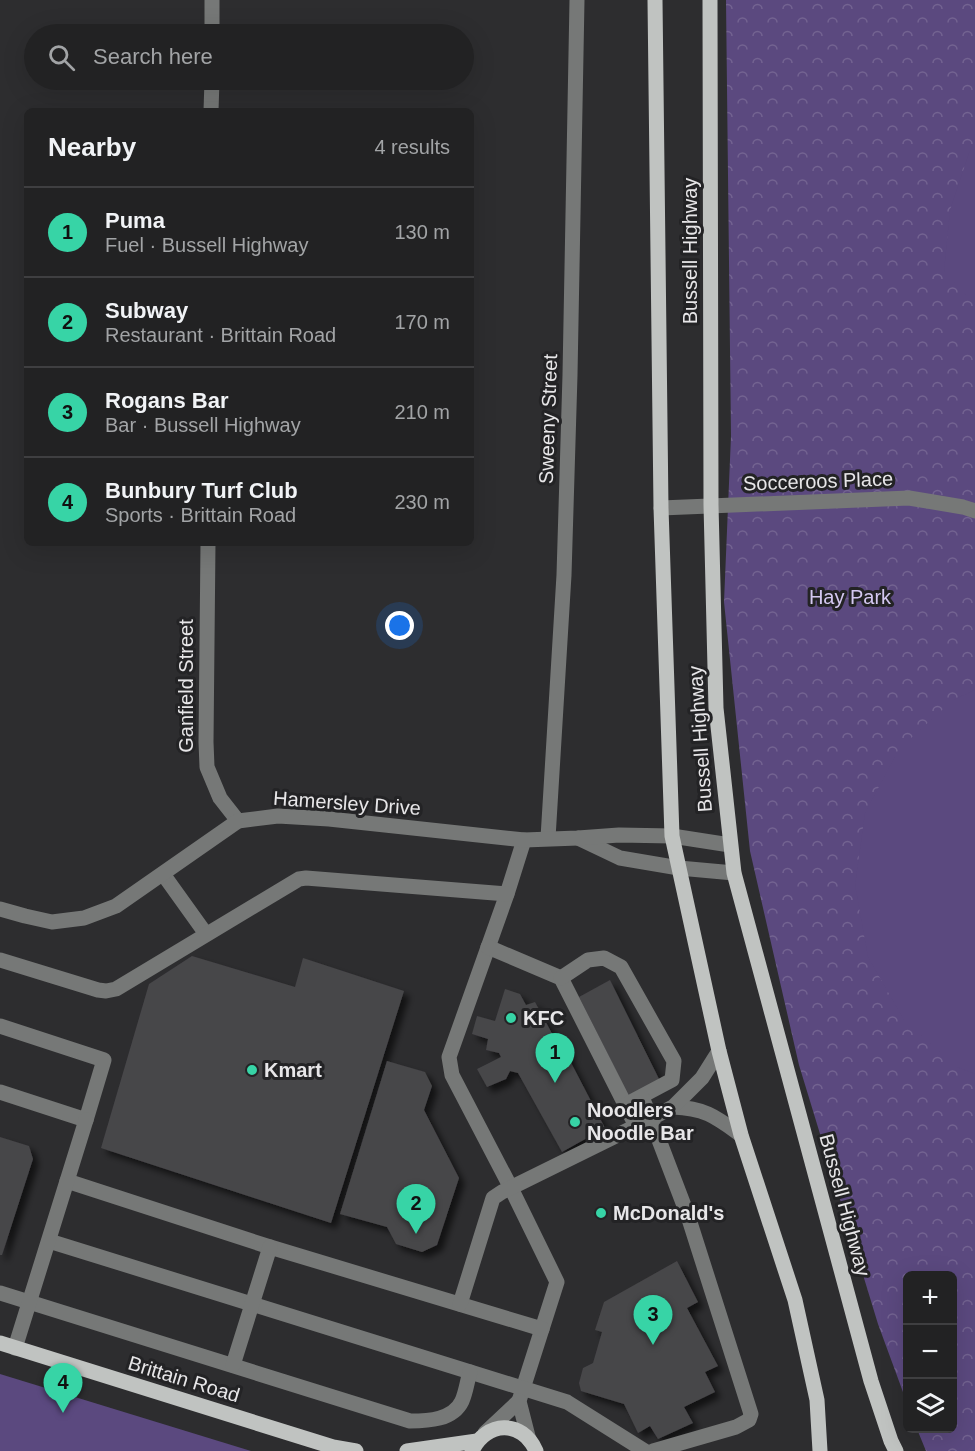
<!DOCTYPE html>
<html lang="en">
<head>
<meta charset="utf-8">
<style>
  body { margin:0; font-family:Helvetica,sans-serif; background:#2e2f30; color:#f1f3f6 }
  .controls { position:absolute; right:18px; bottom:18px; display:grid; overflow:hidden; border-radius:9px; box-shadow:0 6px 24px #0002 }
  .controls button { width:54px; height:54px; display:grid; place-items:center; padding:0; border:0; border-bottom:2px solid #3f3f41; background:#222223; color:#f1f3f6; font:30px sans-serif }
  .you { position:absolute; left:400px; top:626px; width:21px; height:21px; margin:-15px; border:4px solid #fff; border-radius:50%; background:#1a73e8; box-shadow:0 0 0 9px #1a73e833 }
  .badge { display:grid; place-items:center; width:39px; height:39px; border-radius:50%; background:#37d4a6; color:#111; font-size:20px; font-weight:700 }
  .pin { position:absolute; translate:-50% -50px; filter:drop-shadow(0 2px 3px #0008) }
  .pin::after { content:''; position:absolute; top:32px; width:21px; height:18px; background:inherit; clip-path:polygon(0 0,100% 0,50% 100%) }
  .list { margin:0; padding:0; list-style:none }
  h2 { display:flex; justify-content:space-between; align-items:center; height:78px; margin:0; padding:0 24px; font-size:26px }
  h2 small { font-size:20px; font-weight:400; color:#a2a4a6 }
  .list li { display:grid; grid-template-columns:39px 1fr auto; gap:18px; align-items:center; box-sizing:border-box; height:90px; padding:0 24px; border-top:2px solid #3f3f41 }
  .list b { display:block; font-size:22px; white-space:nowrap }
  .list p { margin:0; font-size:20px; white-space:nowrap; color:#a2a4a6 }
  .list em { font-size:20px; font-style:normal; color:#a2a4a6 }
  .icon { flex:none; width:33px; height:33px; fill:none; stroke:currentColor; stroke-width:2; stroke-linecap:round; stroke-linejoin:round }
  .map { position:relative; flex:none; width:975px; height:1451px; overflow:hidden }
  .search { position:absolute; background:#222223; box-shadow:0 6px 24px #0002; left:24px; top:24px; width:450px; height:66px; display:flex; align-items:center; gap:15px; box-sizing:border-box; padding:0 21px; border-radius:33px; color:#a2a4a6; font-size:22px }
  .panel { position:absolute; background:#222223; box-shadow:0 6px 24px #0002; left:24px; top:108px; width:450px; height:438px; border-radius:9px }
  .map>svg:first-child { display:block }
  .park { fill:url(#park-crowns) }
  .pitch { fill:#5b497f }
  .building { fill:#474649; filter:url(#shadow) }
  .lines { fill:none; stroke-linecap:round; stroke-linejoin:round }
  .minor { stroke:#767877; stroke-width:15 }
  .major { stroke:#c0c3c1; stroke-width:15 }
  .poi-dot { fill:#37d4a6; stroke:#232325; stroke-width:2 }
  .labels { text-anchor:middle; dominant-baseline:central; stroke-width:6; stroke-linejoin:round; paint-order:stroke }
  .street-label { font-size:20px; fill:#e7e6e8; stroke:#232325 }
  .park-label { font-size:20px; fill:#d4c8f1; stroke:#232325 }
  .poi-label { font-size:20px; font-weight:bold; fill:#e7e6e8; stroke:#232325; text-anchor:start }
</style>
</head>
<body>
<div class="map">
<svg width="975" height="1451" viewBox="0 0 975 1451">
  <defs>
    <pattern id="park-crowns" width="20" height="18" patternUnits="userSpaceOnUse" patternTransform="scale(1.5)"><rect width="20" height="18" fill="#5b497f"/><path d="M2 6a3 3 0 1 1 6 0M12 15a3 3 0 1 1 6 0" fill="none" stroke="#736391"/></pattern>
    <filter id="shadow"><feDropShadow dx="5.5" dy="5.5" stdDeviation="3" flood-color="#0009"/></filter>
  </defs>
  <rect width="100%" height="100%" fill="#2d2d2f"/>
  <!-- park -->
  <polygon class="park" points="726,0 975,0 975,1451 926,1451 917,1429 952,1428 952,1276 908,1276 907,1403 878,1324 799,1065 750,851 724,602 731,436"/>
  <!-- pitch -->
  <g class="pitch">
    <polygon points="975,141 975,305 944,271 950,210 969,153"/>
    <polygon points="975,690 975,1074 957,1067 904,1020 868,957 855,885 865,813 899,749 953,700"/>
    <polygon points="0,1374 251,1451 0,1451"/>
  </g>
  <!-- building -->
  <g class="building">
    <polygon points="192,956 295,987 303,958 404,991 331,1223 101,1148 149,984"/>
    <polygon points="610,980 660,1081 629,1097 579,997"/>
    <polygon points="505,989 520,994 526,1005 535,1002 562,1052 565,1051 605,1128 562,1152 518,1073 510,1071 506,1079 487,1087 477,1069 501,1057 499,1053 486,1050 488,1039 472,1034 477,1016 495,1021"/>
    <polygon points="387,1061 425,1072 432,1086 424,1110 459,1178 437,1245 422,1252 396,1244 387,1227 340,1214"/>
    <polygon points="0,1137 29,1146 33,1159 2,1255 0,1255"/>
    <polygon points="677,1261 698,1302 687,1308 718,1366 705,1372 715,1392 684,1407 693,1423 658,1439 650,1426 638,1433 624,1404 581,1391 579,1383 583,1368 593,1363 602,1332 595,1330 604,1302"/>
  </g>
  <g class="lines">
    <!-- minor -->
    <g class="minor">
      <polyline points="212,34 212,0"/>
      <polyline points="211,111 212,80"/>
      <polyline points="661,508 909,498 963,507 975,511"/>
      <polyline points="208,543 206,742 207,767 220,798 238,821"/>
      <polyline points="548,838 564,575 570,375 577,0"/>
      <polyline points="578,838 620,858 679,868 734,873"/>
      <polyline points="524,840 507,894 449,1057 452,1075 511,1188 557,1282 519,1401 529,1440"/>
      <polyline points="163,874 206,934"/>
      <polyline points="0,909 25,916 52,922 84,918 116,906 238,821 278,816 329,819 524,840 578,838 619,835 672,836 730,845"/>
      <polyline points="488,947 561,978 636,1126"/>
      <polyline points="0,960 98,990 106,991 116,989 299,879 306,878 507,894"/>
      <polyline points="561,978 588,960 604,958 621,967 674,1061 672,1080 625,1105"/>
      <polyline points="0,1026 104,1060 86,1120 0,1092"/>
      <polyline points="642,1097 651,1119 688,1216 751,1414 749,1420 736,1427 653,1451"/>
      <path d="M 673,1107 C 705,1108 716,1117 741,1135"/>
      <polyline points="67,1181 270,1247 542,1329"/>
      <polyline points="49,1241 567,1402 645,1451"/>
      <path d="M 0,1293 L 410,1421 C 428,1421 453,1420 462,1401 C 466,1392 467,1382 470,1372"/>
      <polyline points="460,1304 493,1198 502,1192 636,1126 673,1107 702,1078 719,1051"/>
      <polyline points="15,1348 86,1120"/>
      <polyline points="233,1365 270,1247"/>
      <polyline points="485,1433 519,1401"/>
    </g>
    <!-- major -->
    <g class="major">
      <polyline points="655,0 661,508 672,836 719,1051 741,1135 795,1300 817,1400 820,1451"/>
      <polyline points="710,0 711,505 716,708 734,873 871,1381 891,1441 896,1451"/>
      <polyline points="0,1343 333,1447 356,1451"/>
      <polyline points="407,1451 477,1441"/>
      <path d="M 472,1451 C 486,1421 522,1419 536,1451"/>
    </g>
  </g>
  <!-- markers -->
  <g class="poi-dot">
    <circle cx="511" cy="1018" r="6"/>
    <circle cx="252" cy="1070" r="6"/>
    <circle cx="575" cy="1122" r="6"/>
    <circle cx="601" cy="1213" r="6"/>
  </g>
  <g class="labels">
    <!-- street labels -->
    <g class="street-label">
      <text transform="translate(690 251) rotate(-90)">Bussell Highway</text>
      <text transform="translate(548 419) rotate(-88)">Sweeny Street</text>
      <text transform="translate(818 481) rotate(-2)">Socceroos Place</text>
      <text transform="translate(186 686) rotate(-90)">Ganfield Street</text>
      <text transform="translate(700 739) rotate(-94)">Bussell Highway</text>
      <text transform="translate(347 803) rotate(4)">Hamersley Drive</text>
      <text transform="translate(845 1205) rotate(75)">Bussell Highway</text>
      <text transform="translate(184 1379) rotate(17)">Brittain Road</text>
    </g>
    <!-- park labels -->
    <g class="park-label">
      <text x="850" y="597">Hay Park</text>
    </g>
    <!-- poi labels -->
    <g class="poi-label">
      <text x="523" y="1018">KFC</text>
      <text x="264" y="1070">Kmart</text>
      <text x="587" y="1110">Noodlers<tspan x="587" dy="23">Noodle Bar</tspan></text>
      <text x="613" y="1213">McDonald's</text>
    </g>
  </g>
</svg>
<div class="controls">
<button>+</button>
<button>−</button>
<button><svg class="icon" aria-label="layers" viewBox="0 0 24 24"><path d="M12 4l9 5-9 5-9-5zM3 14l9 5 9-5"/></svg></button>
</div>
<div class="you"></div>
<div class="pin badge" style="left:555px;top:1083px">1</div>
<div class="pin badge" style="left:416px;top:1234px">2</div>
<div class="pin badge" style="left:653px;top:1345px">3</div>
<div class="pin badge" style="left:63px;top:1413px">4</div>
<div class="search"><svg class="icon" aria-label="search" viewBox="0 0 24 24"><circle cx="10" cy="10" r="6"/><path d="M15 15l6 6"/></svg>Search here</div>
<section class="panel">
<h2>Nearby<small>4 results</small></h2>
<ul class="list">
<li><span class="badge">1</span><div><b>Puma</b><p>Fuel · Bussell Highway</p></div><em>130 m</em></li>
<li><span class="badge">2</span><div><b>Subway</b><p>Restaurant · Brittain Road</p></div><em>170 m</em></li>
<li><span class="badge">3</span><div><b>Rogans Bar</b><p>Bar · Bussell Highway</p></div><em>210 m</em></li>
<li><span class="badge">4</span><div><b>Bunbury Turf Club</b><p>Sports · Brittain Road</p></div><em>230 m</em></li>
</ul>
</section>
</div>
</body>
</html>
